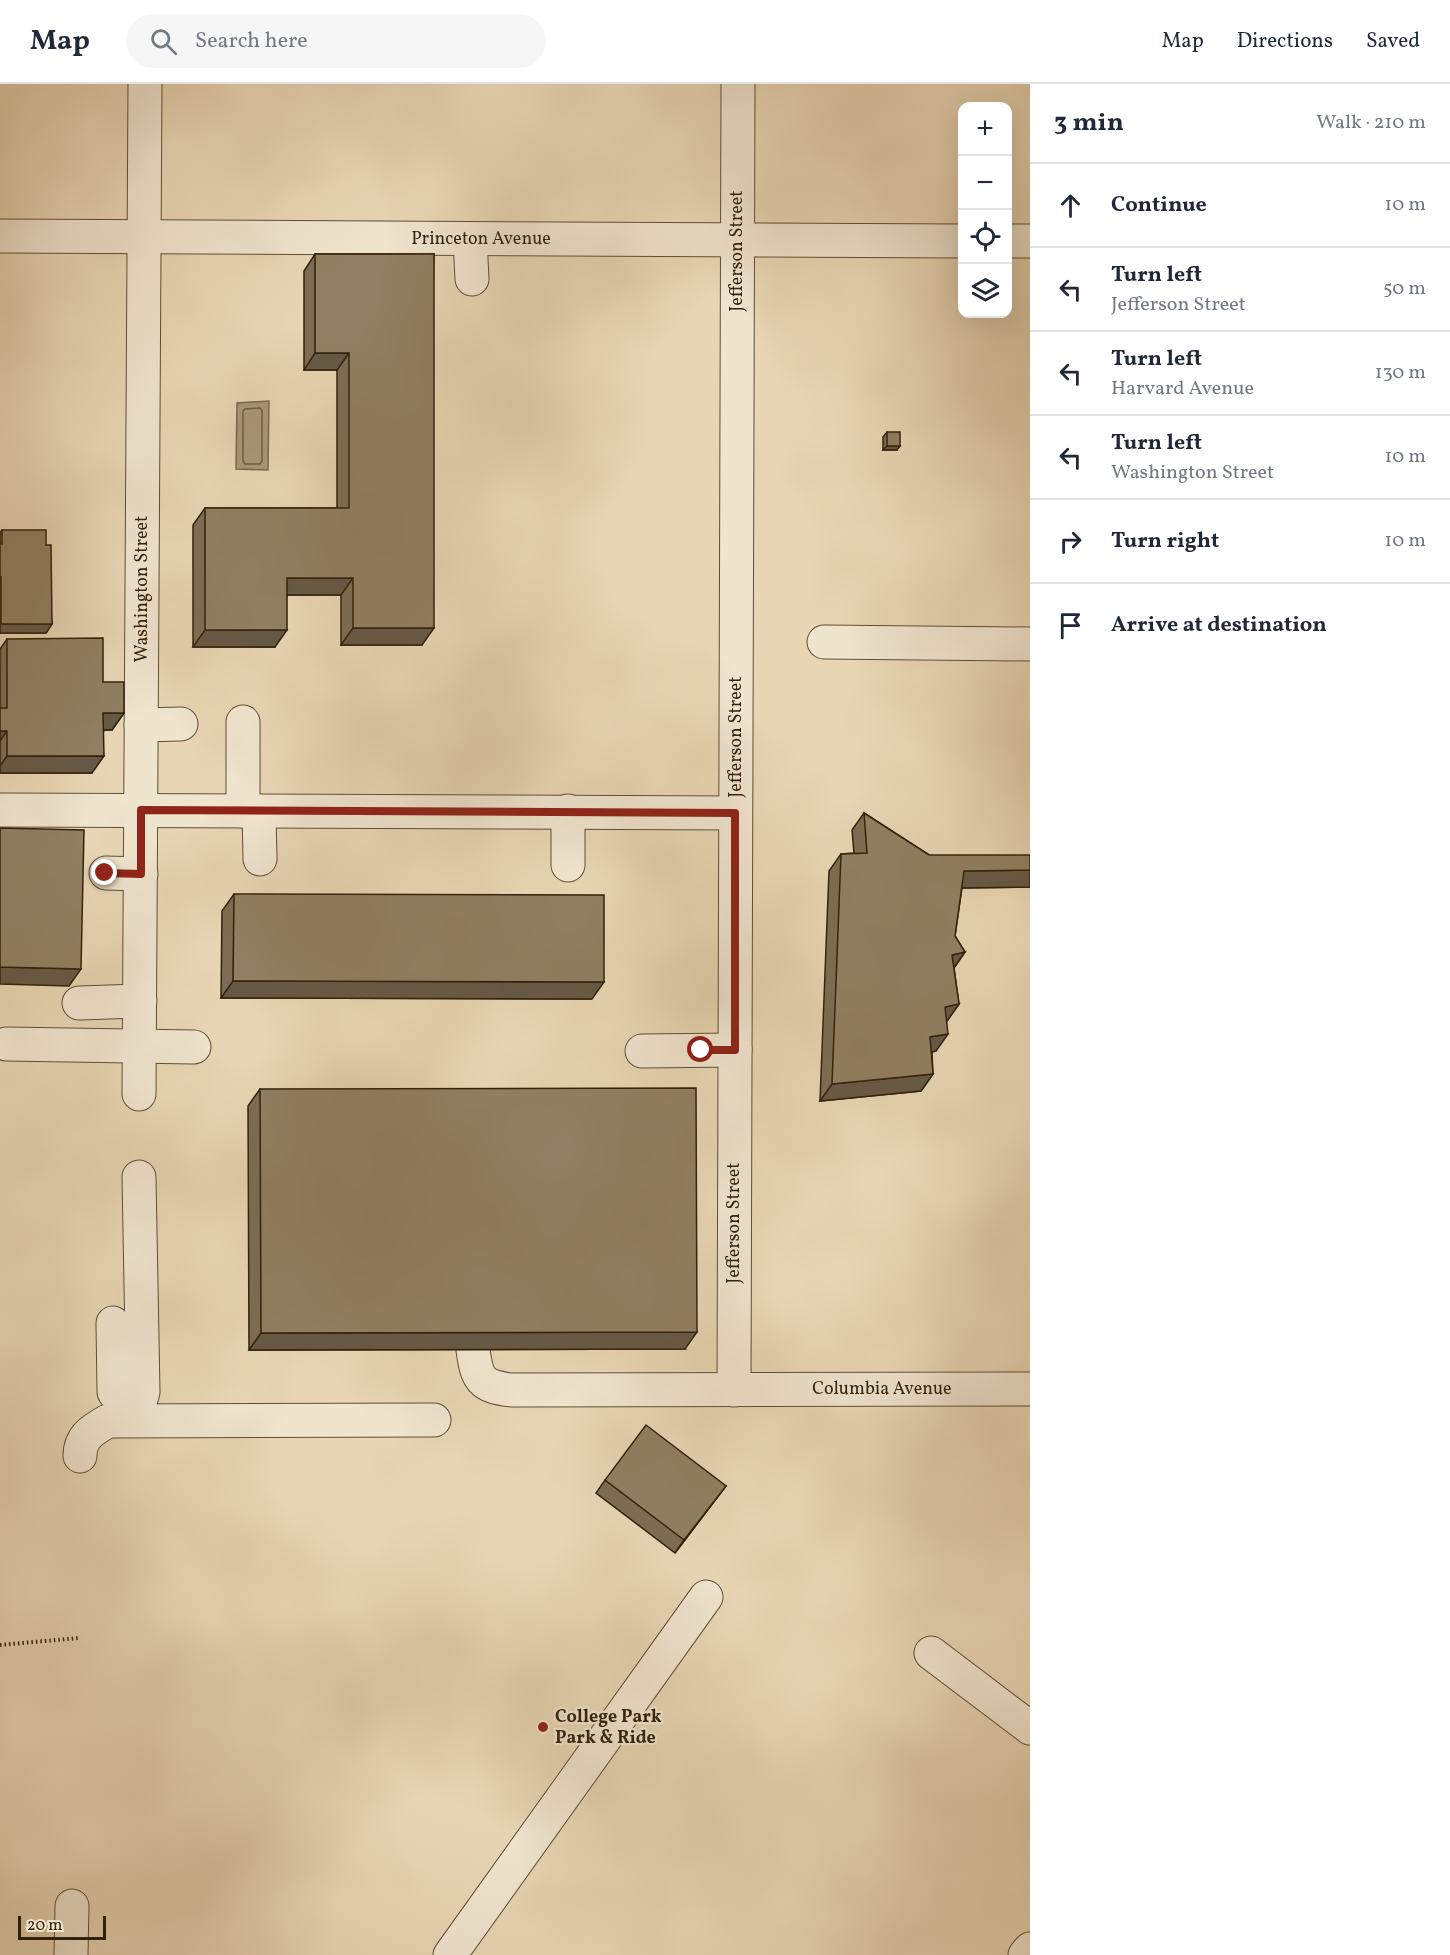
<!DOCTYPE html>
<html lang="en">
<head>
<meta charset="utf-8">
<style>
  body { margin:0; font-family:Vollkorn,serif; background:#f6f6f7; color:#1f2937 }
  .controls { position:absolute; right:18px; top:18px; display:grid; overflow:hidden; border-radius:12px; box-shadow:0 6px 24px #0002 }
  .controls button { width:54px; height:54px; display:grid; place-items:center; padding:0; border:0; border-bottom:2px solid #e0e1e3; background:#fff; color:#1f2937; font:30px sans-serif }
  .scale { position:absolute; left:18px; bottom:15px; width:88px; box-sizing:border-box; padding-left:6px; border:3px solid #32220a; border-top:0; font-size:16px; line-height:21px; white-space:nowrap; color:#32220a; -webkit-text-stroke:4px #efe4ce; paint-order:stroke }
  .stop { position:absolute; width:18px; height:18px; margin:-14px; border:4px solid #8f2418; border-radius:50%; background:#fff }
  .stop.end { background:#8f2418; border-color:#fff; box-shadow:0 2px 6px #0008 }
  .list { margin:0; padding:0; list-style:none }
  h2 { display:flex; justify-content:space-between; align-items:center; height:78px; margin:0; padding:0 24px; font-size:26px }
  h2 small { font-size:20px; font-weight:400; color:#747a83 }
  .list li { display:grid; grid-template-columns:39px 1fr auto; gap:18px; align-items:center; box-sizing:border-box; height:84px; padding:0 24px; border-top:2px solid #e0e1e3 }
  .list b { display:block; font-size:22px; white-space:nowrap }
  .list p { margin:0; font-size:20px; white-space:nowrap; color:#747a83 }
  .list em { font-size:20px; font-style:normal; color:#747a83 }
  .icon { flex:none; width:33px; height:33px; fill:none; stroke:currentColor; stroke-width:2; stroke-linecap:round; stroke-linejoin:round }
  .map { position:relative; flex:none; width:1030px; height:1871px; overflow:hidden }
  header { display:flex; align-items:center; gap:36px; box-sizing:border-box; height:84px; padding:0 30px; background:#fff; border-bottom:2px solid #e0e1e3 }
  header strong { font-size:28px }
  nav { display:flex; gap:33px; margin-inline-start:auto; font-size:21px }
  .search { width:420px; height:54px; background:#f6f6f7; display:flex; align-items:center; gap:15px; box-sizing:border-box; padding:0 21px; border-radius:33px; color:#747a83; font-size:22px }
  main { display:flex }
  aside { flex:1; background:#fff }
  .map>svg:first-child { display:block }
  .water { fill:#a9987a; stroke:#79694d; stroke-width:1.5 }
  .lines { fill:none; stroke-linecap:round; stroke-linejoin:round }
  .shore { stroke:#6e5d42; stroke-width:1.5 }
  .minor-casing { stroke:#5f4f34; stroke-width:35 }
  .path { stroke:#32220a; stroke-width:4; stroke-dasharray:1.5 3; stroke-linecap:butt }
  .minor { stroke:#efe4ce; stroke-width:33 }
  .wall { fill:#7c6d54; stroke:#32220a; stroke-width:1.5 }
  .shaded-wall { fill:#655945; stroke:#32220a; stroke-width:1.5 }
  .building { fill:#907f62; stroke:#32220a; stroke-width:1.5 }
  .route { stroke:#8f2418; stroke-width:8 }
  .poi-dot { fill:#8f2418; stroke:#efe4ce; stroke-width:2 }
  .labels { text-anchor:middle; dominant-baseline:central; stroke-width:4.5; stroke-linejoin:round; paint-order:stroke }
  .street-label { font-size:18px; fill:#32220a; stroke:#efe4ce }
  .poi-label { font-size:18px; font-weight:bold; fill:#32220a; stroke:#efe4ce; text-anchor:start }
</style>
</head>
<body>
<header>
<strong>Map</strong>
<div class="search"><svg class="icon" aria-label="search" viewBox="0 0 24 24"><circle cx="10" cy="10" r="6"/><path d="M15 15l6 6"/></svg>Search here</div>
<nav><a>Map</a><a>Directions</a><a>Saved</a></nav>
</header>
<main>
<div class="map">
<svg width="1030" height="1871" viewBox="0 0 1030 1871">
  <rect width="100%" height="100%" fill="#e7d5b3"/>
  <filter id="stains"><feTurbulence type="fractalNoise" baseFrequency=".00333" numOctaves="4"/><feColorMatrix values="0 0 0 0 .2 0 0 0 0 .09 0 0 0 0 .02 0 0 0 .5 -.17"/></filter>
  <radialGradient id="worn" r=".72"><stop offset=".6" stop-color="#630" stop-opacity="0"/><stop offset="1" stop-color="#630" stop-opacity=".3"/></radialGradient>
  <!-- water -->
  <polygon class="water" points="269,317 268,386 236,385 237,319"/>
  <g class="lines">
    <!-- shore -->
    <polygon class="shore" points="245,325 260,324 262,326 262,377 260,380 245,380 243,377 243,327"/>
    <!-- minor casing -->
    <g class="minor-casing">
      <g id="minor">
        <polyline points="0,152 962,157"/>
        <polyline points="470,155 472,195"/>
        <polyline points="1008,157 1030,157"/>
        <polyline points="824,558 1030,560"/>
        <polyline points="243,638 243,727"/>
        <polyline points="141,641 181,640"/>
        <polyline points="0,726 735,729"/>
        <polyline points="259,727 260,775"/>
        <polyline points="568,727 568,781"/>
        <polyline points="106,789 141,790"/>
        <polyline points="79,919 140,917"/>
        <polyline points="6,960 194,963"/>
        <polyline points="642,967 735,966"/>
        <polyline points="139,1010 145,0"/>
        <polyline points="113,1239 114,1308 135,1336"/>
        <path d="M 473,1266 C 477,1295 480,1302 511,1306 L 1030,1305"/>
        <polyline points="734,1306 738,0"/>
        <polyline points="135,1336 143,1308 139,1093"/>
        <path d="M 80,1372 C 80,1353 92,1346 108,1337 L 434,1336"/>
        <polyline points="931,1569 1030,1644"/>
        <polyline points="71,1871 72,1822"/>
        <polyline points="450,1871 706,1513"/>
        <polyline points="1025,1871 1030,1865"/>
      </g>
    </g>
    <!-- path -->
    <polyline class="path" points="0,1561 79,1554"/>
    <!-- minor -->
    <use href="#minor" class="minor"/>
  </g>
  <!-- wall -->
  <g class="wall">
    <polygon points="315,170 434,170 422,561 341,561 341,511 287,511 275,563 193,563 193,441 205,424 337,424 337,286 304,286 304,187"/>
    <polygon points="887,348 897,366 883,366 883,353"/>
    <polygon points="2,446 46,461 52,540 46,549 0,549 0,448"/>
    <polygon points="7,555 103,598 124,629 112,646 104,646 92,689 0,689 0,565"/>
    <polygon points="864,729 929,771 1030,803 962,804 955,852 965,868 954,884 959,920 947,937 936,967 932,968 933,990 921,1007 820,1017 829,787 841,770 854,769 852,746"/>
    <polygon points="234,810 592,915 221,914 222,827"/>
    <polygon points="260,1005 685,1265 249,1266 248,1022"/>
    <polygon points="605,1396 726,1402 675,1469 596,1409"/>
  </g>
  <!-- shaded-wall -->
  <g class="shaded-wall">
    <polygon points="315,269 349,269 337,286 304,286"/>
    <polygon points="887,362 900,362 897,366 883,366"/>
    <polygon points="287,494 353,494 341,511 275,511"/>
    <polygon points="1,540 52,540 46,549 0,549 0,542"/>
    <polygon points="353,544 434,544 422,561 341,561"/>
    <polygon points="205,546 287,546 275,563 193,563"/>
    <polygon points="103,629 124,629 112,646 91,646"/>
    <polygon points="0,647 7,647 0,657"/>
    <polygon points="7,672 104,672 92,689 0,689 0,682"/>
    <polygon points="1030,786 1030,803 952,804 964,787"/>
    <polygon points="965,868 953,885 952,871"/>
    <polygon points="0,883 81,885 69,902 0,900"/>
    <polygon points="233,897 604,898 592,915 221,914"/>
    <polygon points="959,920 947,937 933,940 945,923"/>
    <polygon points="948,950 936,967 918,970 930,953"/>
    <polygon points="933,990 921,1007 820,1017 832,1000"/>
    <polygon points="697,1248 685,1265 249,1266 261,1249"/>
    <polygon points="726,1402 716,1415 675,1469 684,1456"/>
  </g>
  <!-- building -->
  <g class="building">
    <polygon points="315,170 434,170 434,544 353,544 353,494 287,494 287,546 205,546 205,424 349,424 349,269 315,269"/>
    <rect x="887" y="348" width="13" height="14"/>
    <polygon points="2,446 46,446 46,461 51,461 52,540 1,540 1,493 0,493 0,460 2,460"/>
    <polygon points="103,554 103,598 124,598 124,629 103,629 104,672 7,672 7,647 0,647 0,624 7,624 7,555"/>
    <polygon points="864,729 929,771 1030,771 1030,786 964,787 955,852 965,868 952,871 959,920 945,923 948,950 930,953 933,990 832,1000 841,770 867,769"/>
    <polygon points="0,744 84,746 81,885 0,883"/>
    <polygon points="234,810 604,811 604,898 233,897"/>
    <polygon points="696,1004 697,1248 261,1249 260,1005"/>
    <polygon points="646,1341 726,1402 684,1456 605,1396"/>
  </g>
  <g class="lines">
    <!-- route -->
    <polyline class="route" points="105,789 141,790 141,726 735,729 735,966 701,966"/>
  </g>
  <!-- markers -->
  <circle class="poi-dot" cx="543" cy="1643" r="6"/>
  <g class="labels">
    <!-- street labels -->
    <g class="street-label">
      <text x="481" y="155">Princeton Avenue</text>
      <text transform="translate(737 167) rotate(-90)">Jefferson Street</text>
      <text transform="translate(142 505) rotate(-90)">Washington Street</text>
      <text transform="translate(736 653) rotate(-90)">Jefferson Street</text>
      <text transform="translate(734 1139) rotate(-90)">Jefferson Street</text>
      <text x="882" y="1305">Columbia Avenue</text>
    </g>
    <!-- poi labels -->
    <g class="poi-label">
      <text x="555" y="1633">College Park<tspan x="555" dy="21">Park &amp; Ride</tspan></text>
    </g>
  </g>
  <rect width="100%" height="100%" filter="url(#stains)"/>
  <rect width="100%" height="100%" fill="url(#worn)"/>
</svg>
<div class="controls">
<button>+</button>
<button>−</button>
<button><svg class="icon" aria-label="locate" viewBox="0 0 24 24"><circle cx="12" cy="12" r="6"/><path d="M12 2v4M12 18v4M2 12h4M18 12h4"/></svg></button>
<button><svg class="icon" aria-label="layers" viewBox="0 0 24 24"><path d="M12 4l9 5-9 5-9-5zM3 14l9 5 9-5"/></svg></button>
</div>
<div class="scale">20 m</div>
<div class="stop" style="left:701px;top:966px"></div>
<div class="stop end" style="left:105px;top:789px"></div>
</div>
<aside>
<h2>3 min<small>Walk · 210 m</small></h2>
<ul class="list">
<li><svg class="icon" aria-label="ahead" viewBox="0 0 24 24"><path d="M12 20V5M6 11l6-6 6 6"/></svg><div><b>Continue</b></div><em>10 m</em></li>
<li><svg class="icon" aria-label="left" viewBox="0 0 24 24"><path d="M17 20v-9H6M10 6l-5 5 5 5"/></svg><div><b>Turn left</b><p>Jefferson Street</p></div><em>50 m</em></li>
<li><svg class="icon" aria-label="left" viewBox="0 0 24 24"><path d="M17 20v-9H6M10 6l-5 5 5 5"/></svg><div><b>Turn left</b><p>Harvard Avenue</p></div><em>130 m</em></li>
<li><svg class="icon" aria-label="left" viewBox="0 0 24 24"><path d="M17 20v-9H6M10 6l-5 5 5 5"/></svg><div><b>Turn left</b><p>Washington Street</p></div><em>10 m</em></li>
<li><svg class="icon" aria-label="right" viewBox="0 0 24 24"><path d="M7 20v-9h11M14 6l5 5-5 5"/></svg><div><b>Turn right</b></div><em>10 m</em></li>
<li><svg class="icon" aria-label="arrive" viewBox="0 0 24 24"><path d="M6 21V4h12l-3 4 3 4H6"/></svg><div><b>Arrive at destination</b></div></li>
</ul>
</aside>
</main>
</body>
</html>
